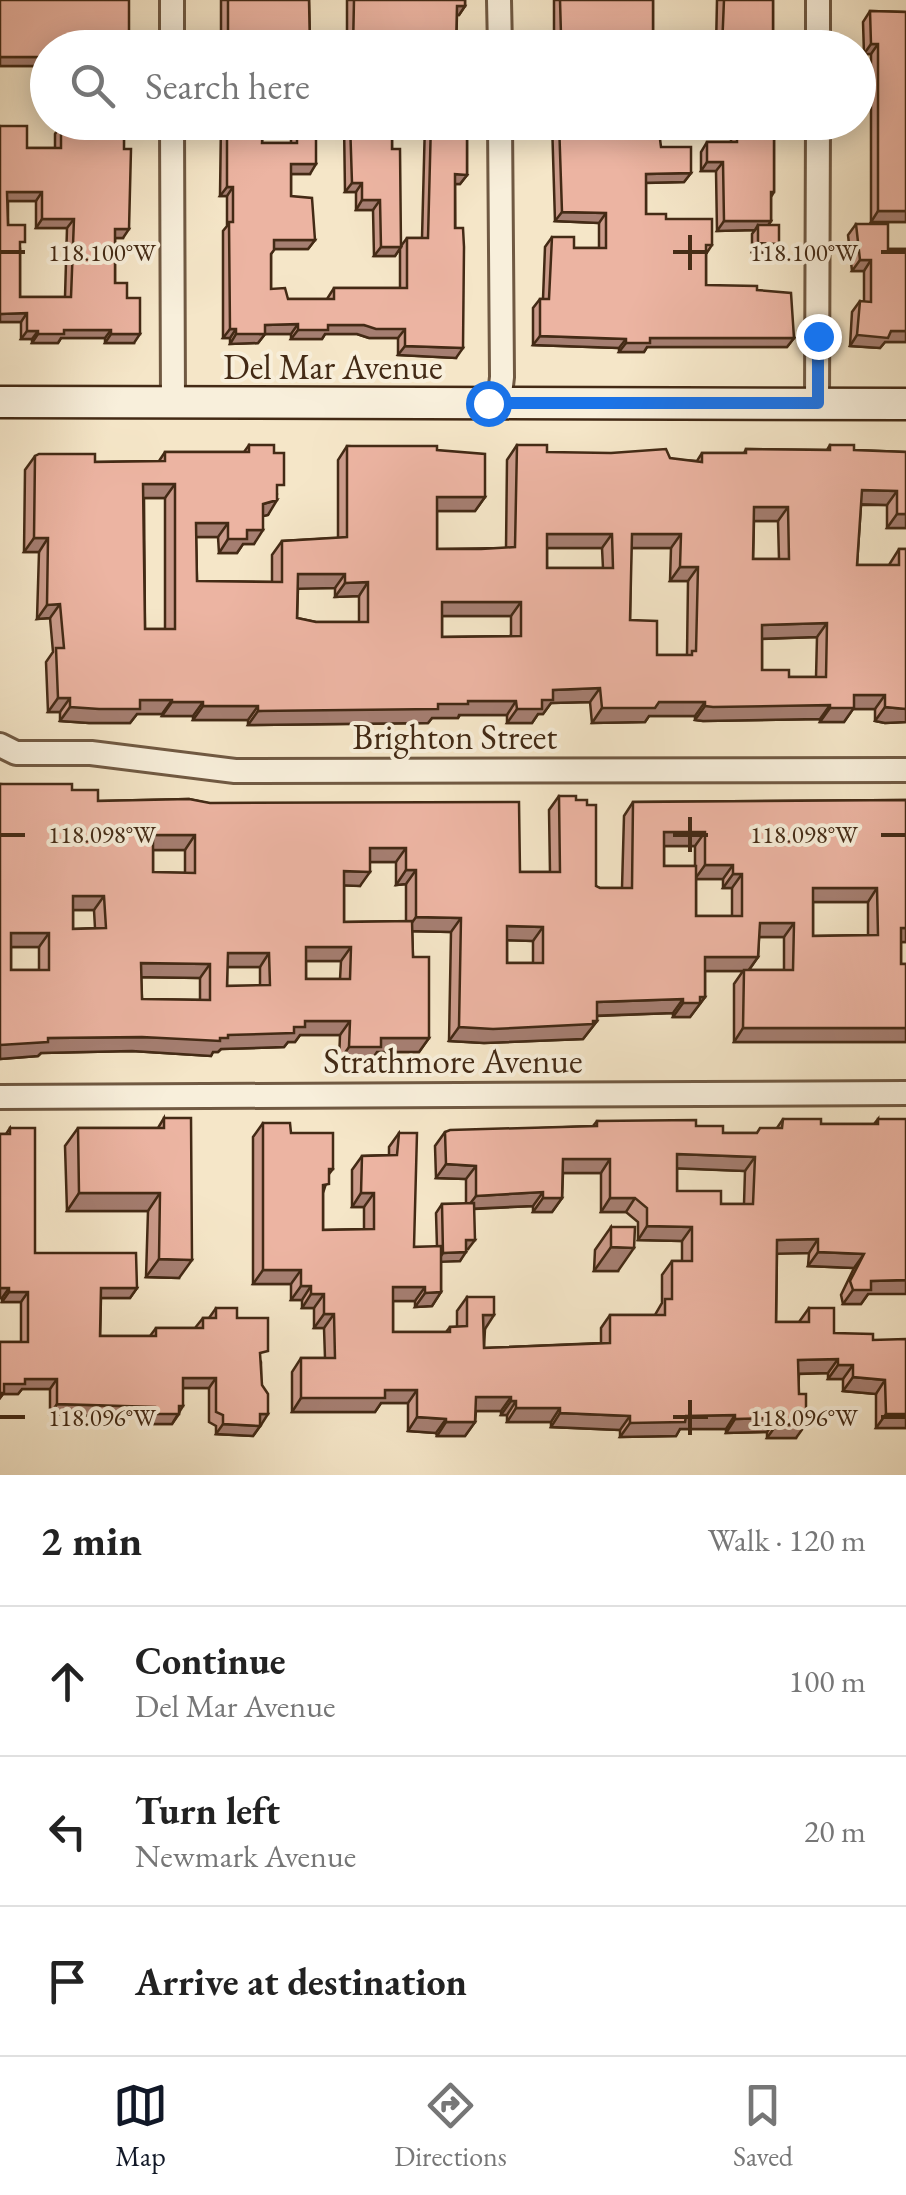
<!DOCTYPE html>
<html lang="en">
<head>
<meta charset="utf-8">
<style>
  body { margin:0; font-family:"EB Garamond",serif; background:#f6f6f6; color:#222 }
  .stop { position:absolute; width:30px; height:30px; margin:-22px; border:8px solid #1a73e8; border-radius:50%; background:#fff }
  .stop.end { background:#1a73e8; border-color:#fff; box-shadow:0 2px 10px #0008 }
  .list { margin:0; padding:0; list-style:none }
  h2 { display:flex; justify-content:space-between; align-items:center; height:130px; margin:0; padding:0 40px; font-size:42px }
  h2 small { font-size:32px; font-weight:400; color:#767676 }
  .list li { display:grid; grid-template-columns:65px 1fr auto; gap:30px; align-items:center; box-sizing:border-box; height:150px; padding:0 40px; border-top:2px solid #e0e0e0 }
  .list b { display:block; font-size:38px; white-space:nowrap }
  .list p { margin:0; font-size:32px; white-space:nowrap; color:#767676 }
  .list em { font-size:32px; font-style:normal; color:#767676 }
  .icon { flex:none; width:55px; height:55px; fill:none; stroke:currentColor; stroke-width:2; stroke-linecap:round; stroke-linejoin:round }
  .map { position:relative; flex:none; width:906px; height:1475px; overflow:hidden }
  .search { position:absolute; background:#fff; box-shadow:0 5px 25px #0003; left:30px; right:30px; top:30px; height:110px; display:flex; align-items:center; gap:25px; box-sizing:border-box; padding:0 35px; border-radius:55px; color:#767676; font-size:38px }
  .sheet { height:580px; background:#fff }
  nav { display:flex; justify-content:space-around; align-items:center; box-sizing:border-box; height:140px; border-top:2px solid #e0e0e0; background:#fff; font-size:28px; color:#767676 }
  nav a { display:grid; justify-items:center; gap:5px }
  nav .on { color:#111827 }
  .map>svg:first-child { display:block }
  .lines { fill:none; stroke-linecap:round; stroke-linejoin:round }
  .minor-casing { stroke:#705942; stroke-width:28 }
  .secondary-casing { stroke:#432a15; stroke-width:35 }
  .minor { stroke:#f8efdb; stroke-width:22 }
  .secondary { stroke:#f8efdb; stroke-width:30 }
  .wall { fill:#cb9b8b; stroke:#432a15; stroke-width:2.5; fill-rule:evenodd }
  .shaded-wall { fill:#a57e71; stroke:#432a15; stroke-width:2.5 }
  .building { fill:#ecb4a2; stroke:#432a15; stroke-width:2.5; fill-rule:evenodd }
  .route { stroke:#1a73e8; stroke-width:12 }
  .ticks { fill:none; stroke:#432a15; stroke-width:4 }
  .labels { text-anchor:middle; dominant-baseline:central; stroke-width:8; stroke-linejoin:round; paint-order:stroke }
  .street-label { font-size:35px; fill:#432a15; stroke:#f8efdb }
  .ticks-label { font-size:25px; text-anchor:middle; fill:#432a15; stroke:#f8efdb; stroke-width:8; stroke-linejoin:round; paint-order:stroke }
</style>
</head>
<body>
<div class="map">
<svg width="906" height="1475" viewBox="0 0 906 1475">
  <rect width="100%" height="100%" fill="#f5e6c8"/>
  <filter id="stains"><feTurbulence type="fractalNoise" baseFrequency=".002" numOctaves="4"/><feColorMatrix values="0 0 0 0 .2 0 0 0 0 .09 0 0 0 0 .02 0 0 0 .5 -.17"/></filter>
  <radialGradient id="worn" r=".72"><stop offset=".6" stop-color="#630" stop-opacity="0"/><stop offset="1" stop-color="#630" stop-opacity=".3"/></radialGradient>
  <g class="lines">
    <!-- minor casing -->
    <g class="minor-casing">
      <g id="minor">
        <polyline points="172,0 172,48"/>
        <polyline points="499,0 500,48"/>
        <polyline points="818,48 818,0"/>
        <polyline points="172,122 173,404"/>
        <polyline points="499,403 502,377 500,122"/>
        <polyline points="817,403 818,122"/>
        <polyline points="0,745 16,753 91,753 235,771 906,770"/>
        <polyline points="0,1097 906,1093"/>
      </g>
    </g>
    <!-- secondary casing -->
    <g class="secondary-casing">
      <polyline id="secondary" points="0,402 906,404"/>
    </g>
    <!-- minor -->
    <use href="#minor" class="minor"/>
    <!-- secondary -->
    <use href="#secondary" class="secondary"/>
  </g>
  <!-- wall -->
  <g class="wall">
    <polygon points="0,0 48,48 48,85 36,85 36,66 0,66"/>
    <polygon points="221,0 309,0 310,48 221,48"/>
    <polygon points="347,0 465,0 465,6 459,15 457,15 456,48 347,48"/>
    <polygon points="554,0 653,0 653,48 543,48 550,36 554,35"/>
    <polygon points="717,0 773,0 773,48 716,48"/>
    <polygon points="870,11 906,12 906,222 871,222 871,54 864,54 863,22"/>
    <path d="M 80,122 L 124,122 L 123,238 L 115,238 L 115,283 L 127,298 L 134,343 L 105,343 L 105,338 L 61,338 L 58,343 L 32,343 L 32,339 L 21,339 L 21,322 L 0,322 L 0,126 L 27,148 L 55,148 L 55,134 L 61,125 L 80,125 ZM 8,201 L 36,201 L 36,228 L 67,228 L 65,297 L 20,297 L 20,248 L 8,225 Z"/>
    <path d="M 221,122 L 263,122 L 262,143 L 291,143 L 291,122 L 392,122 L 392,149 L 401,246 L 407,238 L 422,238 L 425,122 L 467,122 L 467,175 L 460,184 L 455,184 L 456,358 L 398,355 L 398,338 L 369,338 L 357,334 L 325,334 L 322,339 L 291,339 L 291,334 L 265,334 L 258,343 L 230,344 L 230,338 L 223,338 L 223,231 L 227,226 L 227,196 L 220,196 ZM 344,123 L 345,192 L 356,192 L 356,210 L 373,210 L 374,256 L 395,256 L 400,248 L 400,288 L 334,288 L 327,299 L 288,299 L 271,289 L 271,254 L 274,249 L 308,249 L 315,240 L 291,196 L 291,174 L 310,174 L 316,124 Z"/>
    <polygon points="552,122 593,122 593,130 661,147 691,173 684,182 646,183 646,214 666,219 712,245 706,254 706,285 757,290 794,338 787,347 647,347 644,352 619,352 619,348 533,345 533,308 540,299 543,299 545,247 552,237 574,248 599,248 599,223 555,221"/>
    <polygon points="731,122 774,122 774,192 771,197 771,221 768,225 779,244 772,253 752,252 752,234 755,230 717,231 716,171 701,171 701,152 707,142 731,142"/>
    <polygon points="856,224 888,249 906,249 906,342 885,342 880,348 850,346 852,312 860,301 864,302 864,271 852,271 848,235"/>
    <path d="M 249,445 L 277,494 L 268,515 L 263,516 L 254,544 L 243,544 L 237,553 L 219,553 L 218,537 L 196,537 L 197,581 L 272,582 L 272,555 L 282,541 L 338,538 L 338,460 L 347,446 L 437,450 L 485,497 L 475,511 L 437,511 L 437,549 L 506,548 L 507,460 L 517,445 L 547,452 L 697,461 L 702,453 L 744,453 L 746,449 L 827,450 L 830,445 L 854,450 L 906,452 L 906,528 L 887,528 L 887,505 L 861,505 L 857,565 L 889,565 L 899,549 L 906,549 L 906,722 L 885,723 L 875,721 L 875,709 L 853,709 L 844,722 L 820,722 L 820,719 L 703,721 L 695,720 L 695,716 L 649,716 L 645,722 L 592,723 L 590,702 L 551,703 L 543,714 L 538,714 L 532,723 L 507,723 L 507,715 L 460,715 L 458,718 L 432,718 L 428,723 L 248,725 L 248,720 L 193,720 L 193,716 L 162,716 L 162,714 L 137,714 L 130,723 L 89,723 L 60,721 L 60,712 L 48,712 L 46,662 L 53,652 L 50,618 L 37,619 L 39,552 L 24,552 L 25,470 L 35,456 L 95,462 L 159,461 L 165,452 L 244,452 ZM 144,498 L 165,498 L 165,629 L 145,629 ZM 754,521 L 778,521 L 779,559 L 753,559 ZM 547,548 L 602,548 L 603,568 L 547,568 ZM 631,548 L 671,548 L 670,581 L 688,581 L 687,655 L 657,655 L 630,620 ZM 298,588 L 335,588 L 335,597 L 359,596 L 359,622 L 316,622 L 297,618 ZM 442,616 L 511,616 L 511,636 L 442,637 ZM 817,637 L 816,677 L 789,677 L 762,670 L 762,639 Z"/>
    <path d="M 0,784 L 72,790 L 98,801 L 189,799 L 520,872 L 550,872 L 549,810 L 559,796 L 576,800 L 596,886 L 600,888 L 622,888 L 624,816 L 633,802 L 906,800 L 906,942 L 901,942 L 901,964 L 906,964 L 906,1042 L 734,1042 L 734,984 L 743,971 L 705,971 L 705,997 L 690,1017 L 673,1017 L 673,1013 L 597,1016 L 597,1021 L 583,1039 L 484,1043 L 449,1041 L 451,932 L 412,931 L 413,957 L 429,1038 L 419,1052 L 377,1052 L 371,1061 L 339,1061 L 340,1035 L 300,1035 L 295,1042 L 288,1042 L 284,1047 L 221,1049 L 218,1052 L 213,1052 L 211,1056 L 132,1051 L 41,1053 L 38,1056 L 0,1059 ZM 664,846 L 695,846 L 695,866 L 664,866 ZM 153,850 L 185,850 L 185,873 L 153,872 ZM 370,862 L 396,862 L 396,885 L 406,884 L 406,921 L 344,922 L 344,885 L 360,886 ZM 696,879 L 723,879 L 723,888 L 732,888 L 732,916 L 696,916 ZM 813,902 L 868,902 L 868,935 L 813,936 ZM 73,910 L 94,910 L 95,928 L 73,929 ZM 759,937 L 784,937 L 784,970 L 749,970 L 758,957 ZM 507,940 L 533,941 L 533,963 L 507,963 ZM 11,947 L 39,947 L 39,970 L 11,970 ZM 306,961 L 341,961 L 340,979 L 306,979 ZM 227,967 L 260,967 L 260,986 L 227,986 ZM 141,977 L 200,978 L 200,1000 L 142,999 Z"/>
    <polygon points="164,1118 179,1278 146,1277 148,1211 67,1211 65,1146 78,1128 158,1128"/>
    <path d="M 783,1119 L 821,1124 L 874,1124 L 878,1119 L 868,1294 L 861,1304 L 843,1304 L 841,1295 L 854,1268 L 808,1266 L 809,1253 L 777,1253 L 776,1322 L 799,1322 L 809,1308 L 834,1333 L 873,1340 L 906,1428 L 876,1428 L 876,1394 L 843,1391 L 843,1379 L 828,1379 L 828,1373 L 799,1374 L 796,1438 L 767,1438 L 767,1432 L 726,1433 L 726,1429 L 680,1429 L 676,1436 L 620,1437 L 620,1430 L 551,1427 L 551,1422 L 507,1422 L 507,1415 L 501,1415 L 501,1411 L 476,1411 L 475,1422 L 465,1436 L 437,1436 L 436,1433 L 408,1431 L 408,1403 L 381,1403 L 375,1412 L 292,1412 L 292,1372 L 301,1358 L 325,1358 L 324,1328 L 314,1328 L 314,1308 L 302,1308 L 302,1300 L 291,1300 L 291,1284 L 253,1284 L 253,1137 L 263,1123 L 291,1133 L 333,1169 L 329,1174 L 323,1193 L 323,1230 L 364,1229 L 364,1207 L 352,1207 L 352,1170 L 362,1156 L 389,1155 L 389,1147 L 399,1133 L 414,1247 L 437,1247 L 436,1213 L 442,1204 L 466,1204 L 466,1179 L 436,1178 L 435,1146 L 445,1132 L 593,1126 L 597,1121 L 696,1126 L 723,1133 L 757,1133 L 777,1128 ZM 677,1168 L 745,1171 L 744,1204 L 721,1204 L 677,1191 ZM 563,1173 L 601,1173 L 601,1212 L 626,1212 L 638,1222 L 638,1240 L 682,1241 L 682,1261 L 672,1261 L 662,1275 L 662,1303 L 655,1315 L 610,1315 L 601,1328 L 601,1343 L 484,1348 L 485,1329 L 467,1297 L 457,1311 L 457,1327 L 450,1327 L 446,1332 L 393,1332 L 393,1301 L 415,1301 L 415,1307 L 432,1306 L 441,1292 L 441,1261 L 460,1261 L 466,1249 L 468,1249 L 474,1209 L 533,1206 L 533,1212 L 552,1212 L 562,1198 Z"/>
    <polygon points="10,1128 35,1253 137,1288 130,1298 101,1298 100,1336 150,1336 156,1328 195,1328 203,1318 209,1318 216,1308 237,1318 261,1362 261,1425 253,1436 216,1434 216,1426 209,1422 209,1388 183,1388 179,1414 172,1424 148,1424 148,1417 50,1414 50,1389 22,1389 18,1394 3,1394 0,1398 0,1342 21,1342 21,1302 2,1302 2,1298 0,1298 0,1134 6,1134"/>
    <polygon points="611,1227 618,1271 594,1271 595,1250"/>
  </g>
  <!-- shaded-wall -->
  <g class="shaded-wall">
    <polygon points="457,6 465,6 459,15 450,15"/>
    <polygon points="871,44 878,44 871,54 864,54"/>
    <polygon points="0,57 42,57 36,66 0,66"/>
    <polygon points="42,76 48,76 48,85 36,85"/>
    <polygon points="707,162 723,162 716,171 701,171"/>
    <polygon points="291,164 316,164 310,174 284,174"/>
    <polygon points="691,173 684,182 639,183 646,174"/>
    <polygon points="455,174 467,175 460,184 449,184"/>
    <polygon points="352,183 362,183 356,192 345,192"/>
    <polygon points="227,187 233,187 227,196 220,196"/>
    <polygon points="7,192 42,192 36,201 1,201"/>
    <polygon points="362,200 380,200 373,210 356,210"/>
    <polygon points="878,211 906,211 906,222 871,222"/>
    <polygon points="562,212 606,213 599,223 555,221"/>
    <polygon points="42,219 74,219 67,228 36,228"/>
    <polygon points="724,221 771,221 765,230 758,225 755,230 717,231"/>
    <polygon points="115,229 129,229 123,238 109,238"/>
    <polygon points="274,240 315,240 308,249 268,249"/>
    <polygon points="758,243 779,244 772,253 752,252"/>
    <polygon points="381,247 401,247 395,256 374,256"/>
    <polygon points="860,260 871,260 864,271 852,271"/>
    <polygon points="27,313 21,322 0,322 0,314"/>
    <polygon points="298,324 291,334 259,334 265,334 258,343 230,344 236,334 265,325"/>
    <polygon points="328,325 364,325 405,329 398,338 369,338 357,334 325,334 322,339 291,339 298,330"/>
    <polygon points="230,329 236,329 230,338 223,338"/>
    <polygon points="64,330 111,330 105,338 61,338 58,343 32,343 38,334"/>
    <polygon points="27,331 38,331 32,339 21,339"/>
    <polygon points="891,331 906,331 906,342 885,342 880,348 850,346 857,335"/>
    <polygon points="111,334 140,334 134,343 105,343"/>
    <polygon points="540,336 626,339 619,348 533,345"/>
    <polygon points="650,338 794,338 787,347 647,347 644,352 619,352 626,343"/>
    <polygon points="405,346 463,348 456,358 398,355"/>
    <polygon points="143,484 175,484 165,498 134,498"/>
    <polygon points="862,490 897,491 887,505 852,504"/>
    <polygon points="437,497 485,497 475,511 427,511"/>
    <polygon points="277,500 268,515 254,518 263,504"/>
    <polygon points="754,507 788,507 778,521 744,521"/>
    <polygon points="897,514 906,514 906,528 887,528"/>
    <polygon points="196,523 228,523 218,537 186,537"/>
    <polygon points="247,530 263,530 254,544 243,544 237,553 219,553 228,539"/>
    <polygon points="547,534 612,534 602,548 537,548"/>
    <polygon points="632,534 681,534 671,548 622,548"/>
    <polygon points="34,538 48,538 39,552 24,552"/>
    <polygon points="680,567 698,567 688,581 670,581"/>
    <polygon points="298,574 345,574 335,588 288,589"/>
    <polygon points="368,582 359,596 335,597 345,583"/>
    <polygon points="442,602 521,602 511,616 432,616"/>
    <polygon points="60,604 50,618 37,619 47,605"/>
    <polygon points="827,623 817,637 752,639 762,625"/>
    <polygon points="600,688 590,702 551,703 543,714 538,714 532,723 507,723 517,709 542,700 553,690"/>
    <polygon points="854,695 885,695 875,709 853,709 844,722 820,722 830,708"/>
    <polygon points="58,698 70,698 60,712 48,712"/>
    <polygon points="140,700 172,700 162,714 137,714 130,723 89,723 60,721 70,707"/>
    <polygon points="468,701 516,701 507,715 459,715 458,718 432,718 428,723 248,725 258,711"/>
    <polygon points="172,702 203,702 193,716 162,716"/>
    <polygon points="659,702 705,702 695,716 649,716 645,722 592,723 602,708"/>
    <polygon points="830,705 820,719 703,721 695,720 705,706"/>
    <polygon points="203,706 258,706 248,720 193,720"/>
    <polygon points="885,707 906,709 906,722 885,723 875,721"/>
    <polygon points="664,832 705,832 695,846 654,846"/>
    <polygon points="153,835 195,835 185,850 143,850"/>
    <polygon points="370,848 406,848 396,862 360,862"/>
    <polygon points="705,865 733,865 723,879 695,879"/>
    <polygon points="406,870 416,870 406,884 396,885"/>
    <polygon points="344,871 370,872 360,886 334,885"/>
    <polygon points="733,874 742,874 732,888 723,888"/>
    <polygon points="813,888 877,888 868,902 803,902"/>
    <polygon points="73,896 104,896 94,910 63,910"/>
    <polygon points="416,917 461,918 451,932 406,931"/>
    <polygon points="760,923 794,923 784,937 750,937"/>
    <polygon points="507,926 543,927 533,941 497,940"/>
    <polygon points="901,928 906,928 906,942 891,942"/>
    <polygon points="11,933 49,933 39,947 2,947"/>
    <polygon points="306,947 351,947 341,961 296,961"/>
    <polygon points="228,953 269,953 260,967 218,967"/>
    <polygon points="705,957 758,957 748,971 695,971"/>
    <polygon points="141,963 210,964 200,978 131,977"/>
    <polygon points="700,997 705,997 690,1017 673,1017 683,1003"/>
    <polygon points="683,999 673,1013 587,1016 597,1002"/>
    <polygon points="305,1021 350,1021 340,1035 300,1035 295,1042 288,1042 284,1047 221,1049 218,1052 213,1052 211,1056 132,1051 41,1053 38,1056 0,1059 0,1045 48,1038 142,1037 220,1038 228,1035 294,1027"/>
    <polygon points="597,1021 583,1039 484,1043 449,1041 459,1027"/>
    <polygon points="743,1028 906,1028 906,1042 734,1042"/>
    <polygon points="381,1038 429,1038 419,1052 377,1052 371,1061 339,1061 349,1047"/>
    <polygon points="677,1154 755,1157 745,1171 668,1168"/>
    <polygon points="563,1159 610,1159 601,1173 554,1173"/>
    <polygon points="446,1164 476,1166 466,1179 436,1178"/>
    <polygon points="543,1192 533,1206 466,1209 476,1196"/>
    <polygon points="79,1193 160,1193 148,1211 67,1211"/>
    <polygon points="361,1193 374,1193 364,1207 352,1207"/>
    <polygon points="543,1198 562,1198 552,1212 533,1212"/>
    <polygon points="610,1198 635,1198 626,1212 601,1212"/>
    <polygon points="647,1226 692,1227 682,1241 638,1240"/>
    <polygon points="818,1239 809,1253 768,1254 777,1240"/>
    <polygon points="466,1240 475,1240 468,1249 460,1249"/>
    <polygon points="611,1247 634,1248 618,1271 594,1271"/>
    <polygon points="466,1252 460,1261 437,1262 443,1253"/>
    <polygon points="818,1252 864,1254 854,1268 808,1266"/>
    <polygon points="159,1259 192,1260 179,1278 146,1277"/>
    <polygon points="263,1270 301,1270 291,1284 253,1284"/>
    <polygon points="906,1280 906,1294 868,1294 861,1304 843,1304 853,1290 871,1281"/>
    <polygon points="301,1286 311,1286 302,1300 291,1300"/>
    <polygon points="393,1287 425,1287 415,1301 383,1301"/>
    <polygon points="0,1288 9,1288 2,1298 0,1298"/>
    <polygon points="101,1288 137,1288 130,1298 94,1298"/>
    <polygon points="9,1292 28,1292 21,1302 2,1302"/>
    <polygon points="441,1292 432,1306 415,1307 425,1293"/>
    <polygon points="311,1294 324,1294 314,1308 302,1308"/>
    <polygon points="324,1314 334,1314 324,1328 314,1328"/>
    <polygon points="483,1315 494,1315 485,1329 473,1329"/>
    <polygon points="838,1359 828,1373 789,1374 798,1360"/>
    <polygon points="838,1365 853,1365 843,1379 828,1379"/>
    <polygon points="853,1377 885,1380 876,1394 843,1391"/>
    <polygon points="183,1378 216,1378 209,1388 176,1388"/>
    <polygon points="25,1379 57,1379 50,1389 22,1389 18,1394 3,1394 0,1398 0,1389 4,1384"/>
    <polygon points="385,1390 417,1390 408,1403 381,1403 375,1412 292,1412 301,1398"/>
    <polygon points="476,1397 511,1397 501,1411 467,1411"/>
    <polygon points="511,1401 516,1401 507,1415 501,1415"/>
    <polygon points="57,1404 155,1407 148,1417 50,1414"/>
    <polygon points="179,1406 183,1406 172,1424 148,1424 155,1414"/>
    <polygon points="516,1408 560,1408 551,1422 507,1422"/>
    <polygon points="560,1413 630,1416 620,1430 551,1427"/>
    <polygon points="260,1414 268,1414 261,1425 253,1425"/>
    <polygon points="886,1414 906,1414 906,1428 876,1428"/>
    <polygon points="735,1415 726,1429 680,1429 676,1436 620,1437 630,1423 686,1416"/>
    <polygon points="417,1417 446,1419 436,1433 408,1431"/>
    <polygon points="777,1418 767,1432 726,1433 735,1419"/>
    <polygon points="446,1422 475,1422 465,1436 437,1436"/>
    <polygon points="223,1424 260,1426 253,1436 216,1434"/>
    <polygon points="777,1424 806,1424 796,1438 767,1438"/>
  </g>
  <!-- building -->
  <g class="building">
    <polygon points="0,0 129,0 129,48 48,48 48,76 42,76 42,57 0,57"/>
    <polygon points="228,0 309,0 310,48 228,48"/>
    <polygon points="354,0 465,0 465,6 457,6 456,48 353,48"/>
    <polygon points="560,0 653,0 653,48 550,48 550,36 561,35"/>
    <polygon points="724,0 773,0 773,48 722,48"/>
    <polygon points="870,11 906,12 906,211 878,211 878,44 871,44"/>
    <path d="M 86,122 L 124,122 L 124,149 L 131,149 L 129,229 L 115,229 L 115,283 L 127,283 L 127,298 L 140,298 L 140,334 L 111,334 L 111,330 L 64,330 L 64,334 L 38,334 L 38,331 L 27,331 L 27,313 L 0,314 L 0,126 L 27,126 L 27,148 L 61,148 L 61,125 L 86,125 ZM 7,192 L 42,192 L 42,219 L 74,219 L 71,297 L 20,297 L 20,242 L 25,242 L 25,225 L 8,225 Z"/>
    <polygon points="227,122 263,122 262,143 297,143 297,122 316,122 316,164 291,164 291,196 312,198 315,240 274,240 274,250 271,254 271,289 285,288 288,299 334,299 334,288 407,288 407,238 428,238 431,122 467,122 467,175 455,174 455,228 463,228 464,247 463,348 405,346 405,329 376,329 364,325 328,325 328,330 298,330 298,324 265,325 265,334 236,334 236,329 230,329 229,222 233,222 233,187 227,187"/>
    <polygon points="350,122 392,122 392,149 400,149 401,247 381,247 380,200 362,200 362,183 352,183"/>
    <polygon points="559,122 593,122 593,130 659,131 661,147 691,147 691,173 646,174 646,214 666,214 666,219 712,219 712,245 706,245 706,285 757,286 757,290 791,293 794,338 650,338 650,343 626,343 626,339 540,336 540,299 549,299 552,237 574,237 574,248 606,248 606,213 562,212"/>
    <polygon points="737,122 774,122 774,192 771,192 771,221 724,221 723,162 707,162 707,142 737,142"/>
    <polygon points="856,224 888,224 888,249 906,249 906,331 891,331 888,338 857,335 860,301 871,302 871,260 860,260"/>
    <polygon points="758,225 779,225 779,244 758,243"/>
    <path d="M 249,445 L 274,445 L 274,453 L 284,453 L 284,485 L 277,485 L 277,500 L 263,504 L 263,530 L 247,530 L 247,539 L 228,539 L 228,523 L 196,523 L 197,581 L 282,582 L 282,541 L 347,537 L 347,446 L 437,446 L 437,450 L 485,454 L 485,497 L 437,497 L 437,549 L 481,549 L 515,547 L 517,445 L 547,445 L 547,452 L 611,453 L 666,449 L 670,458 L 702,462 L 702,453 L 746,453 L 746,449 L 830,450 L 830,445 L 854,445 L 854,450 L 906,452 L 906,514 L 897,514 L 897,491 L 862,490 L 857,565 L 899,565 L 899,549 L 906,549 L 906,709 L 885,707 L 885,695 L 854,695 L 854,708 L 830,708 L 830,705 L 713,707 L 705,706 L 705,702 L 659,702 L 655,708 L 602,708 L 600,688 L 553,690 L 553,700 L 542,700 L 542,709 L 517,709 L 516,701 L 468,701 L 468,704 L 438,704 L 438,709 L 258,711 L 258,706 L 203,706 L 203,702 L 172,702 L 172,700 L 140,700 L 140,709 L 99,709 L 70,707 L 70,698 L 58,698 L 56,648 L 64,648 L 60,604 L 47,605 L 48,538 L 34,538 L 35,456 L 39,454 L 95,454 L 95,462 L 165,461 L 165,452 L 249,452 ZM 143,484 L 175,484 L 175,629 L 145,629 ZM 754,507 L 788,507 L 789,559 L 753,559 ZM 547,534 L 612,534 L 613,568 L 547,568 ZM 632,534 L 681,534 L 680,567 L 698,567 L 696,651 L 692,651 L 692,655 L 657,655 L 657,621 L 630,620 ZM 298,574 L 345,574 L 345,583 L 368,582 L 368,622 L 316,622 L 297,618 ZM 442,602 L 521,602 L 521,636 L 442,637 ZM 827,623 L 826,677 L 789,677 L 789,670 L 762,670 L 762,625 Z"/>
    <path d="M 0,784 L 72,784 L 72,790 L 98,790 L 98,801 L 189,799 L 210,803 L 519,802 L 520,872 L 560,872 L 559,796 L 576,796 L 576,800 L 587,800 L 587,805 L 596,805 L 596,886 L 600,888 L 632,888 L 633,802 L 906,800 L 906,928 L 901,928 L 901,964 L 906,964 L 906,1028 L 743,1028 L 744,970 L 793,970 L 794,923 L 760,923 L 758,957 L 705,957 L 705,997 L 700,997 L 700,1003 L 683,1003 L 683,999 L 597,1002 L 597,1021 L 593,1021 L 593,1024 L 493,1029 L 459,1027 L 461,918 L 416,917 L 416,870 L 406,870 L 406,848 L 370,848 L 370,872 L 344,871 L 344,922 L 412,921 L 413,957 L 429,957 L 429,1038 L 381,1038 L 381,1047 L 349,1047 L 350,1021 L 305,1021 L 305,1027 L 294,1027 L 294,1033 L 228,1035 L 228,1038 L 220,1038 L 220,1041 L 142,1037 L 48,1038 L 48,1042 L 0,1045 ZM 664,832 L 705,832 L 705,865 L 733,865 L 733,874 L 742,874 L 742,916 L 696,916 L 696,866 L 664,866 ZM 153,835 L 195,835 L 195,873 L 153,872 ZM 813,888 L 877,888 L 878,935 L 813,936 ZM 73,896 L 104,896 L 106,928 L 73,929 ZM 507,926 L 543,927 L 543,963 L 507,963 ZM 11,933 L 49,933 L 49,970 L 11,970 ZM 306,947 L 351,947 L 350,979 L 306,979 ZM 228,953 L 269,953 L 270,985 L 227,986 ZM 141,963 L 210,964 L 210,1000 L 142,999 Z"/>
    <polygon points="164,1118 191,1118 192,1260 159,1259 160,1193 79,1193 78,1128 164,1128"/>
    <path d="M 783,1119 L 821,1119 L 821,1124 L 878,1124 L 878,1119 L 906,1119 L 906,1280 L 871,1281 L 871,1290 L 853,1290 L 850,1281 L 864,1254 L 818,1252 L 818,1239 L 777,1240 L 776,1322 L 809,1322 L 809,1308 L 834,1308 L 834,1333 L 873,1334 L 873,1340 L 906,1339 L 906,1414 L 886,1414 L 885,1380 L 853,1377 L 853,1365 L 838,1365 L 838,1359 L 798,1360 L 799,1394 L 806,1394 L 806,1424 L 777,1424 L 777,1418 L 735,1419 L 735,1415 L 686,1416 L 685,1422 L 630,1423 L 630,1416 L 560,1413 L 560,1408 L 516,1408 L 516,1401 L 511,1401 L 511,1397 L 476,1397 L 475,1422 L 446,1422 L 446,1419 L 417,1417 L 417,1390 L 385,1390 L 385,1398 L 301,1398 L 301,1358 L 335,1358 L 334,1314 L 324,1314 L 324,1294 L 311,1294 L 311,1286 L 301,1286 L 301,1270 L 263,1270 L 263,1123 L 290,1123 L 291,1133 L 333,1133 L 333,1169 L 329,1169 L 329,1184 L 323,1185 L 323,1230 L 374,1229 L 374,1193 L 361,1193 L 362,1156 L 397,1155 L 399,1133 L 417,1133 L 414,1247 L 441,1246 L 441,1292 L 425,1293 L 425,1287 L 393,1287 L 393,1332 L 450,1332 L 450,1327 L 467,1326 L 467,1297 L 494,1297 L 494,1315 L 483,1315 L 484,1348 L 610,1343 L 610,1315 L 665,1315 L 665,1299 L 672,1299 L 672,1261 L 692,1261 L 692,1227 L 647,1226 L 647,1208 L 635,1198 L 610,1198 L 610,1159 L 563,1159 L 562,1198 L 543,1198 L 543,1192 L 476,1196 L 476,1166 L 446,1164 L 445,1132 L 450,1130 L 597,1126 L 597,1121 L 696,1120 L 696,1126 L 723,1126 L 723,1133 L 757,1133 L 760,1128 L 782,1128 ZM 677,1154 L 755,1157 L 753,1204 L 721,1204 L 721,1191 L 677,1191 Z"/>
    <polygon points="10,1128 35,1128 35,1253 136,1253 137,1288 101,1288 100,1336 156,1336 156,1328 203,1328 203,1318 216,1318 216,1308 237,1308 237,1318 268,1318 268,1351 260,1353 262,1385 268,1394 268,1414 260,1414 260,1426 223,1424 223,1415 216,1412 216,1378 183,1378 183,1406 179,1406 179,1414 155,1414 155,1407 57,1404 57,1379 25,1379 25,1384 4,1384 4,1393 0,1393 0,1342 28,1342 28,1292 9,1292 9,1288 0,1288 0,1134 10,1134"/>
    <polygon points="474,1203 475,1240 466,1240 466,1252 443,1253 442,1204"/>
    <polygon points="611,1227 635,1227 634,1248 611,1247"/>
  </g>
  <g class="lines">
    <!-- route -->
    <polyline class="route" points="488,403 818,403 818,336"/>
  </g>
  <!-- ticks -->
  <path class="ticks" d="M 690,235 L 690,270M 0,252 L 25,252M 673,252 L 708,252M 881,252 L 906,252M 690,817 L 690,852M 0,835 L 25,835M 673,835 L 708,835M 881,835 L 906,835M 690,1400 L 690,1435M 0,1417 L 25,1417M 673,1417 L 708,1417M 881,1417 L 906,1417"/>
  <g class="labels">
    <!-- street labels -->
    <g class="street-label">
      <text x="333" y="366">Del Mar Avenue</text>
      <text x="455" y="736">Brighton Street</text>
      <text x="453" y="1060">Strathmore Avenue</text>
    </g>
  </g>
  <g class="ticks-label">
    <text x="804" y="261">118.100°W</text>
    <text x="102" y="261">118.100°W</text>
    <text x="804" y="843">118.098°W</text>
    <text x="102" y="843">118.098°W</text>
    <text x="804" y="1426">118.096°W</text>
    <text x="102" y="1426">118.096°W</text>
  </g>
  <rect width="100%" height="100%" filter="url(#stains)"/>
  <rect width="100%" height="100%" fill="url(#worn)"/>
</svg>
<div class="stop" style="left:488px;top:403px"></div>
<div class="stop end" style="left:818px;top:336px"></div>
<div class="search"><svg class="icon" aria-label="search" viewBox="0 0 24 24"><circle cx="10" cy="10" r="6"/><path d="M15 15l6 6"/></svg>Search here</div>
</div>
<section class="sheet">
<h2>2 min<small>Walk · 120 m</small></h2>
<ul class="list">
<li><svg class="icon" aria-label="ahead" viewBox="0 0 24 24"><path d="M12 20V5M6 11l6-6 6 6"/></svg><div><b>Continue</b><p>Del Mar Avenue</p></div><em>100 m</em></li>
<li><svg class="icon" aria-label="left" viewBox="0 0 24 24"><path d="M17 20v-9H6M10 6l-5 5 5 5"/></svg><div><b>Turn left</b><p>Newmark Avenue</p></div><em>20 m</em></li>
<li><svg class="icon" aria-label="arrive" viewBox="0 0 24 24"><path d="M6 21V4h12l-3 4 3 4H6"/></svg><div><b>Arrive at destination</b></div></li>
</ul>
</section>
<nav>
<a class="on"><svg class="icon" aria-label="map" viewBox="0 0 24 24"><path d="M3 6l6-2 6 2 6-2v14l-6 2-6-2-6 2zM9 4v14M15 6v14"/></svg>Map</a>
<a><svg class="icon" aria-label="directions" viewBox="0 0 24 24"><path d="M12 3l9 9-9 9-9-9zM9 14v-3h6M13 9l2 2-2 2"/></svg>Directions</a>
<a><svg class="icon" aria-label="saved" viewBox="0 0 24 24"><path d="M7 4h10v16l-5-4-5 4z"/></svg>Saved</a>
</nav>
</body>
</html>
